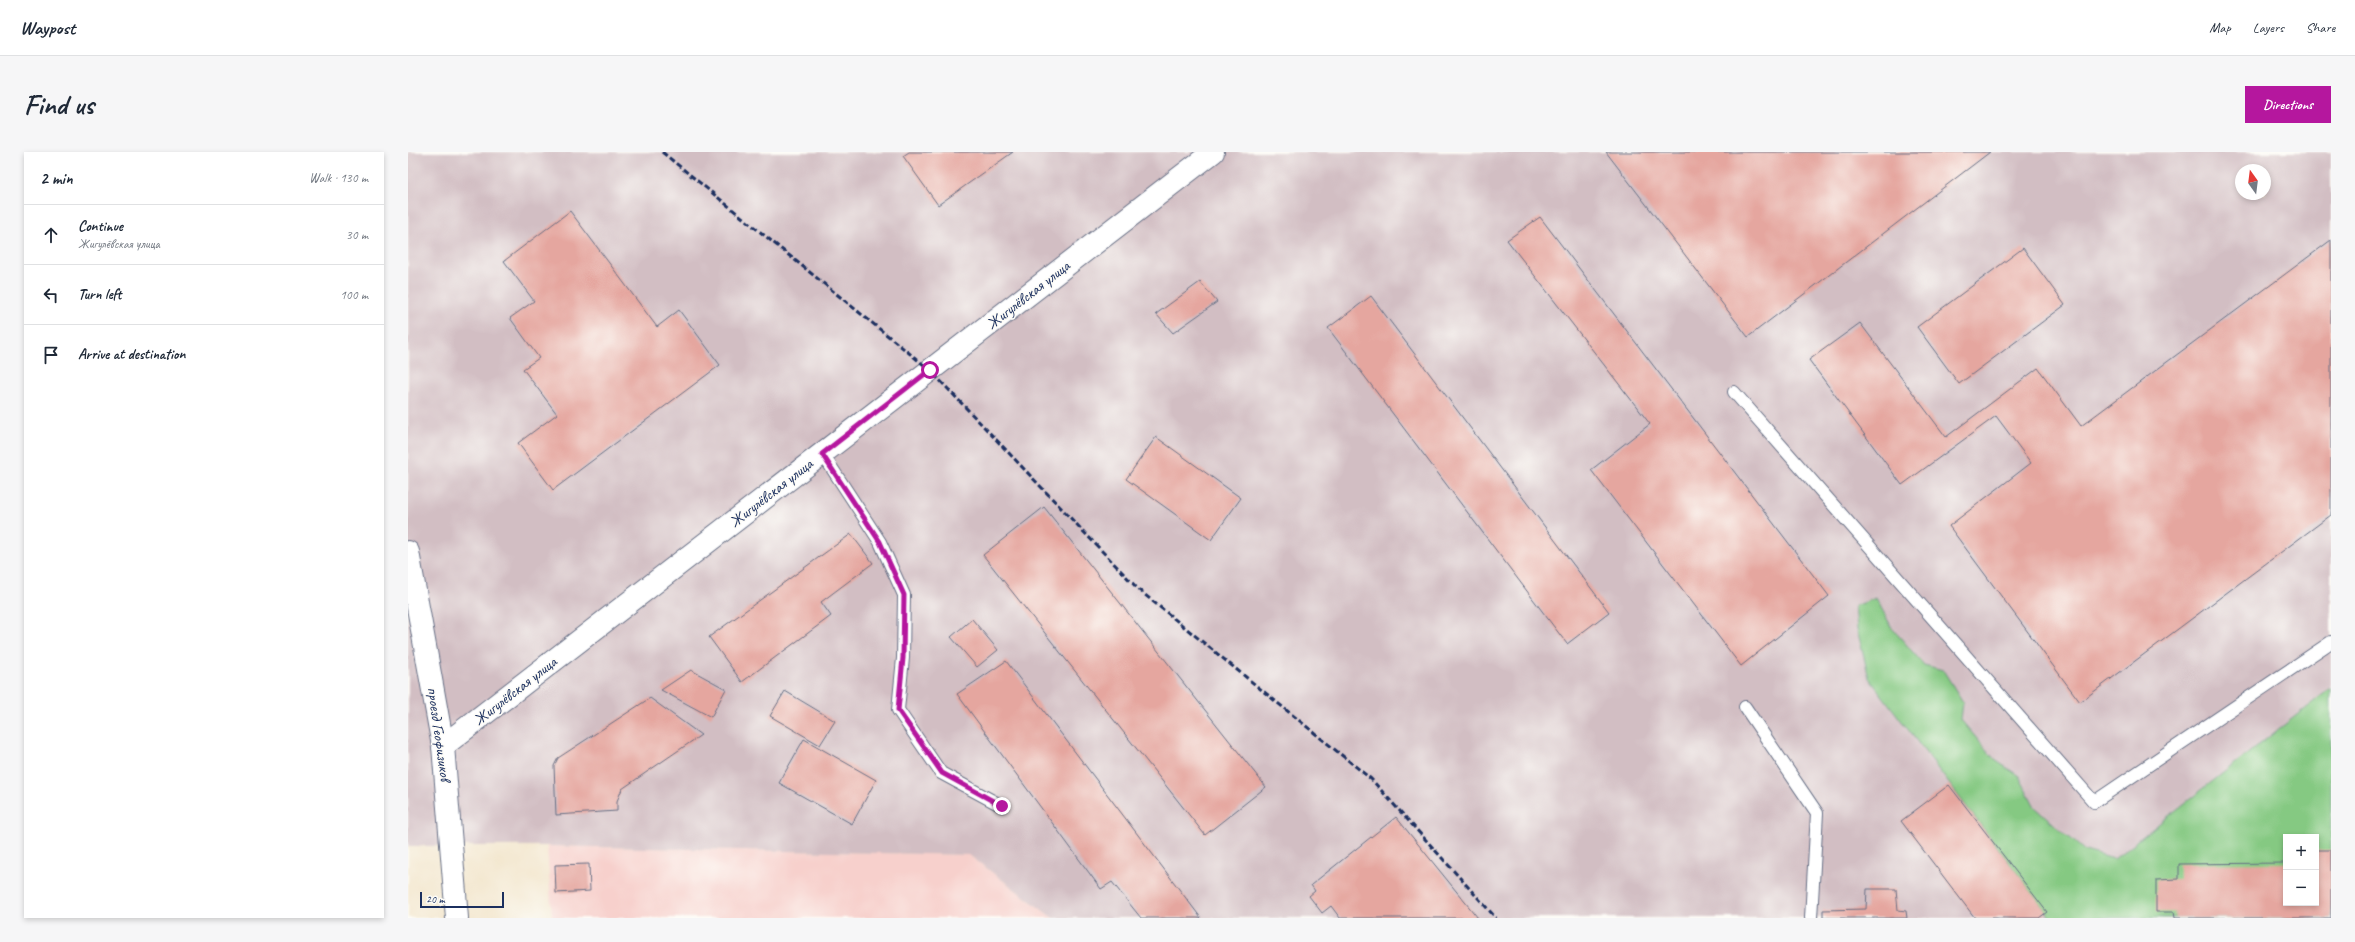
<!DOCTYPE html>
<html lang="en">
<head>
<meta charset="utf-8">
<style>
  body { margin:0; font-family:Caveat,sans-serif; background:#f6f6f7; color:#1f2937 }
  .controls { position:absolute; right:12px; bottom:12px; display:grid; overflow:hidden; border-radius:0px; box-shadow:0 2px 6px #0003 }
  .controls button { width:36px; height:36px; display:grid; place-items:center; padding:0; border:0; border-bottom:1px solid #e0e1e3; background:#fff; color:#1f2937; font:20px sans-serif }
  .compass { position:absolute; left:1827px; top:12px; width:36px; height:36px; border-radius:50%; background:#fff; box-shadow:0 2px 6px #0003; rotate:346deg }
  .scale { position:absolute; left:12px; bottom:10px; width:84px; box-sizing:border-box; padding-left:4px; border:2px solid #1b2f5e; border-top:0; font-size:11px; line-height:14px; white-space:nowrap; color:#1b2f5e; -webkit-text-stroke:3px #fdfcf7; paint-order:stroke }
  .stop { position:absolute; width:12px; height:12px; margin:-9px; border:3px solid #b5179e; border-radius:50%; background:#fff }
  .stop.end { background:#b5179e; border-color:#fff; box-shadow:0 1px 4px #0008 }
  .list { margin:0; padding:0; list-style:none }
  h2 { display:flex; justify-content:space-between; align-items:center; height:52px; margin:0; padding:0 16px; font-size:17px }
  h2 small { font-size:13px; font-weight:400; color:#747a83 }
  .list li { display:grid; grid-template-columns:26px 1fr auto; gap:12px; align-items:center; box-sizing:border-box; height:60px; padding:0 16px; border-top:1px solid #e0e1e3 }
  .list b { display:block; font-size:15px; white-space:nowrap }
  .list p { margin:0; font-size:13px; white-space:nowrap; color:#747a83 }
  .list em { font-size:13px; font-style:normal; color:#747a83 }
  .icon { flex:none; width:22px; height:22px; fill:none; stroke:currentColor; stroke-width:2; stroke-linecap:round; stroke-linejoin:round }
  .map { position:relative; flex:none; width:1923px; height:766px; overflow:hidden; border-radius:0px }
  header { display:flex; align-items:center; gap:24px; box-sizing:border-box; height:56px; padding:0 20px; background:#fff; border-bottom:1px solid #e0e1e3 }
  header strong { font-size:19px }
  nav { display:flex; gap:22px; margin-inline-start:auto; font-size:14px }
  .intro { display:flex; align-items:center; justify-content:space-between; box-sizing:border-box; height:96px; padding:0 24px }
  h1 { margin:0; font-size:28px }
  .button { padding:10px 18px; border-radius:0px; background:#b5179e; color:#fff; font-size:14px; font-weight:700 }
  main { display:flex; gap:24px; padding:0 24px }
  aside { flex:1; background:#fff; border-radius:0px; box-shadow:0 2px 6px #0003 }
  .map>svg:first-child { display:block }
  .built { fill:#f7d0cc }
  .industrial { fill:#d2bec3; fill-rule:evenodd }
  .green { fill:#85c982; stroke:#507c70; fill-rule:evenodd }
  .building { fill:#e5a69f }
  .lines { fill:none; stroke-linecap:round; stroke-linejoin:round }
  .lane-casing { stroke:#676f85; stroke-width:14 }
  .street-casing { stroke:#676f85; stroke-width:24 }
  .lane { stroke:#fff; stroke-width:12 }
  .street { stroke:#fff; stroke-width:22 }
  .rail { stroke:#1b2f5e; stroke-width:3; stroke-dasharray:6 3; stroke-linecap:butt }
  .route { stroke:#b5179e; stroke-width:5 }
  .labels { text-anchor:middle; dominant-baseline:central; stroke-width:3; stroke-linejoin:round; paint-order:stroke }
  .street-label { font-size:16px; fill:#1b2f5e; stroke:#fdfcf7 }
</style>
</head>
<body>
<header>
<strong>Waypost</strong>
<nav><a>Map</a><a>Layers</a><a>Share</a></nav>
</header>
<div class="intro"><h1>Find us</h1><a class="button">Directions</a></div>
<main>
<aside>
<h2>2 min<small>Walk · 130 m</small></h2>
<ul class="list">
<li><svg class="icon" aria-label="ahead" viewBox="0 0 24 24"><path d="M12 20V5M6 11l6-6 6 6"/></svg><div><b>Continue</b><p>Жигулёвская улица</p></div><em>30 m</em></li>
<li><svg class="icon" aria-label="left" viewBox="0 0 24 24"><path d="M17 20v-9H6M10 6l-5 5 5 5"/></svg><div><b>Turn left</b></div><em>100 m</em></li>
<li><svg class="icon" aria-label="arrive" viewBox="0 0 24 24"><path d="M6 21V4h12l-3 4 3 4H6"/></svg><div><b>Arrive at destination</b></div></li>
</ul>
</aside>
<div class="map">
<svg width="1923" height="766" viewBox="0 0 1923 766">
  <rect width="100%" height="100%" fill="#fdfcf7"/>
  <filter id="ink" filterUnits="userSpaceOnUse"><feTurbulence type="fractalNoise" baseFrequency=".025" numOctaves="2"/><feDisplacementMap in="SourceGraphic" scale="8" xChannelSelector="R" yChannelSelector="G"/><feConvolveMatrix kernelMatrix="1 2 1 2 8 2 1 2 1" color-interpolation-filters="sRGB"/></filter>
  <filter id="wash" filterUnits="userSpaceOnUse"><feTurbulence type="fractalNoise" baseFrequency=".012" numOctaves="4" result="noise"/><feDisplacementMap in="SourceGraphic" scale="16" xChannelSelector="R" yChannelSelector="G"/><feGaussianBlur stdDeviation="0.9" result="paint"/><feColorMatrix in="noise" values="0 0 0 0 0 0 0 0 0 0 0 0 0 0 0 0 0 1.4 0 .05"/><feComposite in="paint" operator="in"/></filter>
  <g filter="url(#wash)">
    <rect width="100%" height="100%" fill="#f3e6cd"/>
    <!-- built -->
    <polygon class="built" points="139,694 561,703 645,766 144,766"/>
    <!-- industrial -->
    <path class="industrial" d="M 0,0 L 1923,0 L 1923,766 L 645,766 L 561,703 L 139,694 L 0,694 ZM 1833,18 L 1857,18 L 1857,42 L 1833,42 ZM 1878,685 L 1908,685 L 1908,751 L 1878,751 Z"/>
    <!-- green -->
    <path class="green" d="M 1468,446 L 1484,476 L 1516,513 L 1535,518 L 1555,550 L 1553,568 L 1587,608 L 1611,624 L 1627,655 L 1646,672 L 1677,699 L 1706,707 L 1923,536 L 1923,766 L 1643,766 L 1461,526 L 1449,477 L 1447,454 ZM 1878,685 L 1908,685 L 1908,751 L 1878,751 Z"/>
    <g id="blocks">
      <!-- building -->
      <g class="building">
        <polygon points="501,0 605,0 530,53 495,4"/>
        <polygon points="1198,0 1582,0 1340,185"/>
        <polygon points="162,59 249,175 271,158 312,213 145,338 110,291 149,262 115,217 131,206 102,166 126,149 96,109"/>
        <polygon points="1132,65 1421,444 1333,514 1183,318 1242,272 1099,88"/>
        <polygon points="1923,88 1923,363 1672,550 1541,374 1623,311 1588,264 1494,333 1401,208 1452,171 1538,285 1630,216 1673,274"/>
        <polygon points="1615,96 1657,153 1551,232 1509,175"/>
        <polygon points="792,130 809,150 765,181 748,162"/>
        <polygon points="963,144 1201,460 1159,492 920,176"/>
        <polygon points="748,285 833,346 803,388 718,327"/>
        <polygon points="636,355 858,635 797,683 575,403"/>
        <polygon points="443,382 465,411 413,450 423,464 334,530 301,485"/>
        <polygon points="564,467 590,498 569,515 543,485"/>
        <polygon points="598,509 793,766 733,766 704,730 693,737 549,542"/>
        <polygon points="283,518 318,537 303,565 253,538"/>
        <polygon points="377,539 427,569 412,593 362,564"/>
        <polygon points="242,546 293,583 214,637 209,649 209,659 148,663 146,614 150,606"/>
        <polygon points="396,587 468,628 444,672 371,631"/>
        <polygon points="1541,633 1639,760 1631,766 1567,766 1493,669"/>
        <polygon points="988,665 1070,766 932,766 923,754 914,761 901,744 907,739 903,733"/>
        <polygon points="1908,698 1923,698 1923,766 1767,766 1766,760 1748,760 1748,728 1771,727 1771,712 1878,711 1878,751 1908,751"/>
        <polygon points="181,712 182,739 148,741 147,713"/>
        <polygon points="1459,737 1488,737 1490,758 1498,759 1499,766 1415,766 1415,758 1458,757"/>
      </g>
    </g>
  </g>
  <g filter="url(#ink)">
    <use href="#blocks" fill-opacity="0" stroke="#676f85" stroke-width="1"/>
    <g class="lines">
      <!-- lane casing -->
      <g class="lane-casing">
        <g id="lane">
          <polyline points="1326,240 1686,650 1923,490"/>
          <polyline points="414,301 472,390 496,443 495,506 490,558 533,621 594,654"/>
          <polyline points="1337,555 1409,661 1403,766"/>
        </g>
      </g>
      <!-- street casing -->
      <g class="street-casing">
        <g id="street">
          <polyline points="0,400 35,594 49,766"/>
          <polyline points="35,594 805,0"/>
        </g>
      </g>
      <!-- lane -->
      <use href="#lane" class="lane"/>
      <!-- street -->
      <use href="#street" class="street"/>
      <!-- rail -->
      <polyline class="rail" points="254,0 522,218 731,438 963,627 1088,766"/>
    </g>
  </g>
  <g class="lines" filter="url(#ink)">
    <!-- route -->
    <polyline class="route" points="522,218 414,302 472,390 496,443 495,506 490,558 534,621 594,654"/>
  </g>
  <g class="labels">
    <!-- street labels -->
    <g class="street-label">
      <text transform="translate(620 143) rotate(-38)">Жигулёвская улица</text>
      <text transform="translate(363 341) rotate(-38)">Жигулёвская улица</text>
      <text transform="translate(107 539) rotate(-38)">Жигулёвская улица</text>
      <text transform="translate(31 582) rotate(82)">проезд Геофизиков</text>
    </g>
  </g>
</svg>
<div class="controls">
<button>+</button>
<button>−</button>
</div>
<svg class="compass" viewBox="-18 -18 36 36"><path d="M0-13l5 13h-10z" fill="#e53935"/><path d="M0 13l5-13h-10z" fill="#747a83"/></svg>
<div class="scale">20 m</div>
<div class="stop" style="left:522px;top:218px"></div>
<div class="stop end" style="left:594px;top:654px"></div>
</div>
</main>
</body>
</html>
